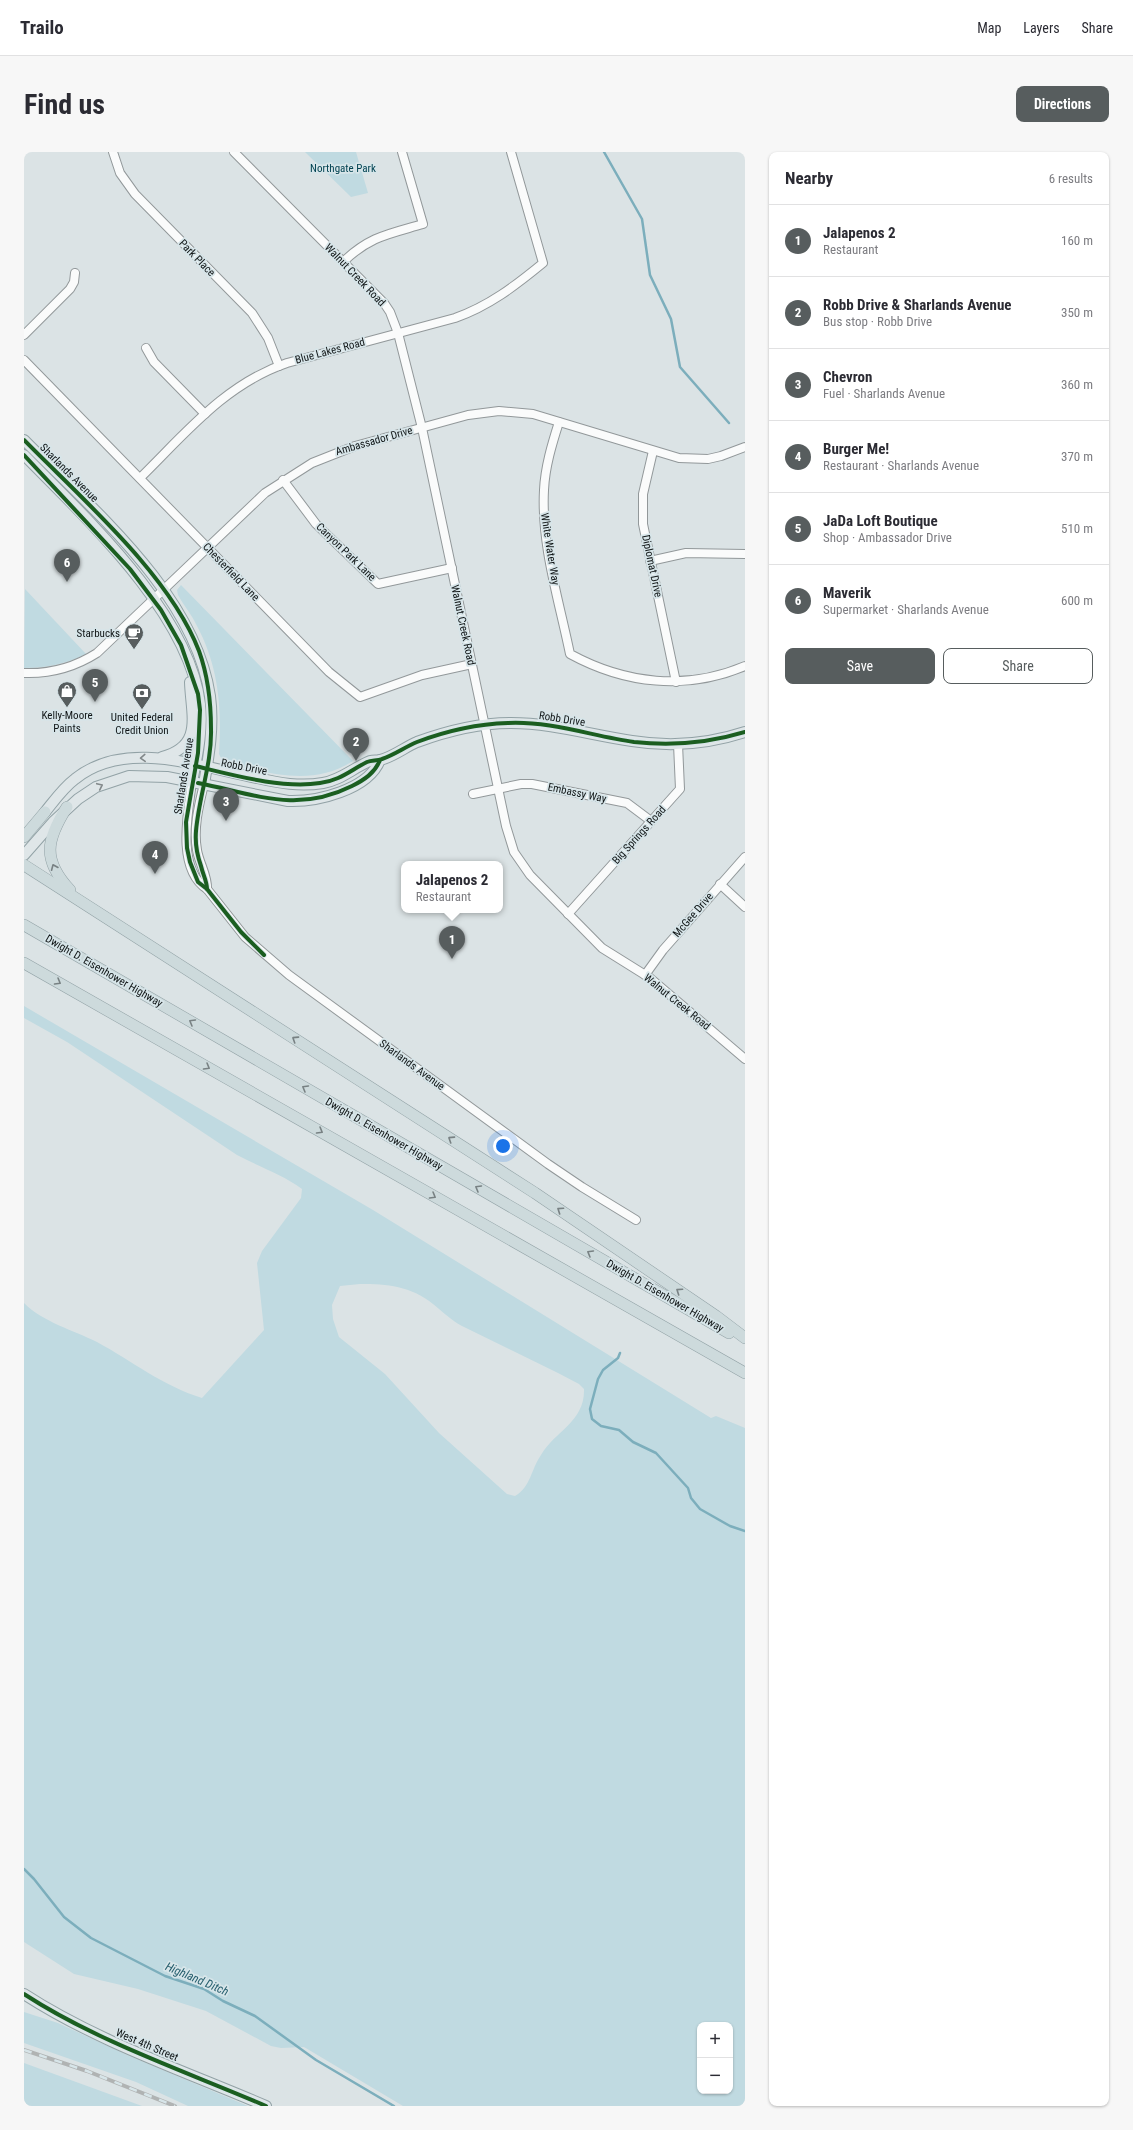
<!DOCTYPE html>
<html lang="en">
<head>
<meta charset="utf-8">
<style>
  body { margin:0; font-family:"Roboto Condensed",sans-serif; background:#f7f7f7; color:#2b2b33 }
  .controls { position:absolute; right:12px; bottom:12px; display:grid; overflow:hidden; border-radius:8px; box-shadow:0 1px 3px #0004 }
  .controls button { width:36px; height:36px; display:grid; place-items:center; padding:0; border:0; border-bottom:1px solid #e1e1e2; background:#fff; color:#2b2b33; font:20px sans-serif }
  .you { position:absolute; left:479px; top:994px; width:14px; height:14px; margin:-10px; border:3px solid #fff; border-radius:50%; background:#1a73e8; box-shadow:0 0 0 6px #1a73e833 }
  .badge { display:grid; place-items:center; width:26px; height:26px; border-radius:50%; background:#575d5e; color:#fff; font-size:13px; font-weight:700 }
  .pin { position:absolute; translate:-50% -33px; filter:drop-shadow(0 1px 2px #0008) }
  .pin::after { content:''; position:absolute; top:21px; width:14px; height:12px; background:inherit; clip-path:polygon(0 0,100% 0,50% 100%) }
  .popup { position:absolute; left:377px; top:709px; width:102px; height:52px; box-sizing:border-box; display:grid; place-content:center; border-radius:8px; background:#fff; filter:drop-shadow(0 1px 3px #0005); font-size:13px; white-space:nowrap; color:#7c7c81 }
  .popup b { font-size:15px; color:#2b2b33 }
  .popup::after { content:''; position:absolute; left:50%; top:100%; margin-left:-8px; border:8px solid transparent; border-top-color:#fff }
  .list { margin:0; padding:0; list-style:none }
  h2 { display:flex; justify-content:space-between; align-items:center; height:52px; margin:0; padding:0 16px; font-size:17px }
  h2 small { font-size:13px; font-weight:400; color:#7c7c81 }
  .list li { display:grid; grid-template-columns:26px 1fr auto; gap:12px; align-items:center; box-sizing:border-box; height:72px; padding:0 16px; border-top:1px solid #e1e1e2 }
  .list b { display:block; font-size:15px; white-space:nowrap }
  .list p { margin:0; font-size:13px; white-space:nowrap; color:#7c7c81 }
  .list em { font-size:13px; font-style:normal; color:#7c7c81 }
  .actions { display:flex; gap:8px; padding:12px 16px }
  .actions a { flex:1; padding:9px 0; border:1px solid #575d5e; border-radius:8px; text-align:center; font-size:14px; color:#575d5e }
  .actions .main { background:#575d5e; color:#fff }
  .map { position:relative; flex:none; width:721px; height:1954px; overflow:hidden; border-radius:8px }
  header { display:flex; align-items:center; gap:24px; box-sizing:border-box; height:56px; padding:0 20px; background:#fff; border-bottom:1px solid #e1e1e2 }
  header strong { font-size:19px }
  nav { display:flex; gap:22px; margin-inline-start:auto; font-size:14px }
  .intro { display:flex; align-items:center; justify-content:space-between; box-sizing:border-box; height:96px; padding:0 24px }
  h1 { margin:0; font-size:28px }
  .button { padding:10px 18px; border-radius:8px; background:#575d5e; color:#fff; font-size:14px; font-weight:700 }
  main { display:flex; gap:24px; padding:0 24px }
  aside { flex:1; background:#fff; border-radius:8px; box-shadow:0 1px 3px #0004 }
  .map>svg:first-child { display:block }
  .green { fill:#c0dae1; fill-rule:evenodd }
  .lines { fill:none; stroke-linecap:round; stroke-linejoin:round }
  .stream { stroke:#7caebc; stroke-width:2.5 }
  .minor-casing { stroke:#92989a; stroke-width:10 }
  .major-casing { stroke:#92a2a6; stroke-width:12 }
  .highway-casing { stroke:#92a2a6; stroke-width:12 }
  .minor { stroke:#fafbfb; stroke-width:8 }
  .major { stroke:#dfe6e8; stroke-width:10 }
  .highway { stroke:#cddadc; stroke-width:11 }
  .rail-casing { stroke:#b0b3b3; stroke-width:4 }
  .rail { stroke:#d7e5e9; stroke-width:2.5; stroke-dasharray:8; stroke-linecap:butt }
  .cycleway-casing { stroke:#d7e5e9; stroke-width:6 }
  .cycleway { stroke:#1b5e20; stroke-width:4 }
  .oneway { stroke:#82888a }
  .oneway2 { stroke:#788183 }
  .labels { text-anchor:middle; dominant-baseline:central; stroke-width:3.5; stroke-linejoin:round; paint-order:stroke }
  .park-label { font-size:11px; fill:#004251; stroke:#d7e5e9 }
  .street-label { font-size:11px; fill:#101516; stroke:#d7e5e9 }
  .poi-label { font-size:11px; fill:#101516; stroke:#d7e5e9 }
  .water-label { font-size:12px; font-style:italic; fill:#255e6d; stroke:#d7e5e9 }
</style>
</head>
<body>
<header>
<strong>Trailo</strong>
<nav><a>Map</a><a>Layers</a><a>Share</a></nav>
</header>
<div class="intro"><h1>Find us</h1><a class="button">Directions</a></div>
<main>
<div class="map">
<svg width="721" height="1954" viewBox="0 0 721 1954">
  <rect width="100%" height="100%" fill="#dbe3e5"/>
  <!-- green -->
  <g class="green">
    <polygon points="281,0 332,0 344,41 327,45"/>
    <path d="M 157,433 L 329,609 C 289,635 246,621 203,612 L 198,608 L 195,602 C 198,558 195,515 173,474 C 168,463 160,454 154,443 L 153,438 Z"/>
    <path d="M 1,437 L 62,502 C 42,512 22,516 0,516 Z"/>
    <path d="M 0,854 L 349,1058 L 687,1266 L 692,1264 L 721,1276 L 721,1954 L 379,1954 L 280,1895 L 257,1896 L 247,1894 L 182,1859 L 114,1837 L 50,1822 L 0,1790 L 0,1151 C 19,1170 49,1178 73,1190 C 108,1209 139,1234 178,1246 L 240,1178 L 233,1111 L 238,1099 L 277,1046 L 278,1037 C 258,1022 235,1015 213,1003 L 43,890 L 0,866 ZM 336,1132 C 363,1132 387,1134 409,1152 C 419,1160 427,1168 438,1174 L 534,1221 L 555,1232 L 560,1237 C 561,1270 531,1279 517,1303 C 507,1317 507,1335 491,1344 L 483,1342 L 415,1281 L 361,1222 L 315,1185 L 309,1167 L 308,1153 L 316,1134 ZM 676,1873 L 706,1873 L 706,1939 L 676,1939 Z"/>
    <polygon points="0,1860 34,1871 103,1903 224,1954 164,1954 112,1930 0,1891"/>
    <polygon points="0,1911 118,1954 0,1954"/>
  </g>
  <g class="lines">
    <!-- stream -->
    <g class="stream">
      <polyline points="580,0 618,67 626,123 647,167 656,215 705,271"/>
      <polyline points="596,1201 594,1206 579,1218 574,1227 566,1257 568,1267 577,1274 595,1278 609,1290 632,1301 664,1336 667,1346 676,1357 706,1374 721,1379"/>
      <polyline points="0,1717 10,1727 40,1765 67,1786 141,1824 180,1837 199,1849 231,1864 292,1908 370,1954"/>
    </g>
    <!-- minor casing -->
    <g class="minor-casing">
      <g id="minor">
        <polyline points="89,0 96,21 111,42 228,161 244,186 255,214"/>
        <polyline points="210,0 360,151 366,160 374,181 398,276 482,674 490,700 506,723 578,796 626,826 721,907"/>
        <path d="M 319,110 C 346,84 365,82 399,72 L 378,0"/>
        <polyline points="0,183 46,137 50,130 51,121"/>
        <polyline points="122,196 130,210 181,262"/>
        <polyline points="0,208 305,520 336,545 398,523 448,512"/>
        <path d="M 535,270 C 528,292 521,315 520,338 C 517,393 535,448 546,502 C 601,532 662,539 721,514"/>
        <polyline points="629,299 619,342 619,372 652,530"/>
        <path d="M 116,326 C 161,282 201,232 263,211 L 431,166 C 465,154 491,134 519,111 L 487,0"/>
        <polyline points="259,328 292,372 354,432 428,416"/>
        <polyline points="626,409 662,401 721,402"/>
        <path d="M 0,521 C 27,522 51,515 73,501 L 241,341 L 288,311 L 331,294 L 444,263 L 475,259 L 509,262 L 655,306 L 684,307 L 697,304 L 721,295"/>
        <path d="M 168,630 C 164,660 152,717 183,737 L 221,785 L 265,823 L 524,1012 L 558,1035 L 612,1068"/>
        <path d="M 180,632 C 175,653 169,676 173,698 C 175,711 184,724 183,737"/>
        <polyline points="449,642 497,632 508,632 603,651 627,669"/>
        <polyline points="696,732 721,755"/>
        <polyline points="544,762 656,637 654,592"/>
        <polyline points="621,823 639,798 721,705"/>
      </g>
    </g>
    <!-- major casing -->
    <g class="major-casing">
      <g id="major">
        <path d="M 0,288 C 69,358 171,442 186,544 C 190,574 185,603 180,632"/>
        <path d="M 0,303 C 62,366 165,461 176,552 C 179,578 173,604 168,630"/>
        <path d="M 138,605 C 180,594 167,563 166,530"/>
        <path d="M 21,660 C 30,649 39,636 51,627 C 102,586 176,615 233,626 C 255,631 276,635 299,631 C 317,628 329,616 346,609 C 350,608 352,609 356,608 C 369,605 381,595 393,590 C 423,579 455,571 487,571 C 528,571 567,583 608,589 C 645,595 685,592 721,580"/>
        <path d="M 0,703 L 29,670 L 54,647 L 72,635 L 105,624 L 143,625 L 264,649 C 293,650 344,638 356,608"/>
        <path d="M 0,1842 C 72,1889 163,1920 242,1954"/>
      </g>
    </g>
    <!-- highway casing -->
    <g class="highway-casing">
      <g id="highway">
        <path d="M 43,655 C 22,688 18,708 46,738"/>
        <polyline points="0,685 21,660"/>
        <polyline points="0,713 511,1041 692,1164 721,1186"/>
        <polyline points="0,773 705,1181"/>
        <polyline points="0,811 721,1221"/>
      </g>
    </g>
    <!-- minor -->
    <use href="#minor" class="minor"/>
    <!-- major -->
    <use href="#major" class="major"/>
    <!-- highway -->
    <use href="#highway" class="highway"/>
    <!-- rail casing -->
    <g class="rail-casing">
      <polyline id="rail" points="0,1898 63,1919 151,1954"/>
    </g>
    <!-- rail -->
    <use href="#rail" class="rail"/>
    <!-- cycleway casing -->
    <g class="cycleway-casing">
      <g id="cycleway">
        <path d="M 0,288 C 57,346 146,423 175,499 C 184,524 187,551 187,577 C 188,611 175,644 172,679 C 171,691 173,703 177,714 C 179,723 183,729 183,737"/>
        <polyline points="0,303 106,417 137,458 157,493 174,542 176,558 174,601 162,670 163,696 166,710 174,730 183,737 217,780 240,803"/>
        <path d="M 171,614 C 209,623 258,637 296,631 C 315,629 327,618 343,610 C 348,608 353,609 358,607 C 370,603 381,595 393,590 C 422,579 453,572 484,571 C 527,569 568,584 610,590 C 647,594 685,591 721,580"/>
        <path d="M 174,631 C 231,642 272,662 328,634 C 340,628 351,621 356,608"/>
        <path d="M 0,1842 C 72,1889 163,1920 242,1954"/>
      </g>
    </g>
    <!-- cycleway -->
    <use href="#cycleway" class="cycleway"/>
  </g>
  <!-- one-way arrows -->
  <defs><path id="oneway-chevron" d="M-2-3.5L2.5 0L-2 3.5" fill="none" stroke-width="1.6" stroke-linecap="round" stroke-linejoin="round"/></defs>
  <g class="oneway">
    <use href="#oneway-chevron" transform="translate(119 606) rotate(177)"/>
    <use href="#oneway-chevron" transform="translate(76 634) rotate(-25)"/>
  </g>
  <g class="oneway2">
    <use href="#oneway-chevron" transform="translate(30 715) rotate(-113)"/>
    <use href="#oneway-chevron" transform="translate(34 830) rotate(30)"/>
    <use href="#oneway-chevron" transform="translate(168 870) rotate(-150)"/>
    <use href="#oneway-chevron" transform="translate(271 887) rotate(-147)"/>
    <use href="#oneway-chevron" transform="translate(183 915) rotate(30)"/>
    <use href="#oneway-chevron" transform="translate(281 936) rotate(-150)"/>
    <use href="#oneway-chevron" transform="translate(296 979) rotate(30)"/>
    <use href="#oneway-chevron" transform="translate(427 987) rotate(-147)"/>
    <use href="#oneway-chevron" transform="translate(454 1036) rotate(-150)"/>
    <use href="#oneway-chevron" transform="translate(409 1044) rotate(30)"/>
    <use href="#oneway-chevron" transform="translate(536 1058) rotate(-146)"/>
    <use href="#oneway-chevron" transform="translate(566 1101) rotate(-150)"/>
    <use href="#oneway-chevron" transform="translate(655 1139) rotate(-146)"/>
  </g>
  <!-- icons -->
  <defs>
    <g id="cafe-pin" transform="scale(1)"><path d="M0 17L-7.5 6A9.5 9.5 0 1 1 7.5 6Z" fill="#575d5e" stroke="#d7e5e9"/><path d="M-5.5-4.5H6V0H3Q3 3.5 0 3.5H-2.5Q-5.5 3.5-5.5 0ZM3-3.2v2h1.7v-2ZM-6 4.5H4V6H-6Z" fill="#fff"/></g>
    <g id="shop-pin" transform="scale(1)"><path d="M0 17L-7.5 6A9.5 9.5 0 1 1 7.5 6Z" fill="#575d5e" stroke="#d7e5e9"/><path d="M-5-2.5h2.3a2.7 3.5 0 0 1 5.4 0H5L5.5 6h-11ZM-1.5-2.5h3a1.5 2.3 0 0 0-3 0Z" fill="#fff"/></g>
    <g id="bank-pin" transform="scale(1)"><path d="M0 17L-7.5 6A9.5 9.5 0 1 1 7.5 6Z" fill="#575d5e" stroke="#d7e5e9"/><path d="M-6-4H6V4H-6ZM0-2.3a2.3 2.3 0 1 0 0 4.6a2.3 2.3 0 1 0 0-4.6Z" fill="#fff"/></g>
  </defs>
  <g fill-rule="evenodd">
    <use href="#cafe-pin" x="110" y="481"/>
    <use href="#shop-pin" x="43" y="539"/>
    <use href="#bank-pin" x="118" y="541"/>
  </g>
  <g class="labels">
    <!-- park labels -->
    <g class="park-label">
      <text x="319" y="16">Northgate Park</text>
    </g>
    <!-- street labels -->
    <g class="street-label">
      <text transform="translate(173 106) rotate(46)">Park Place</text>
      <text transform="translate(331 123) rotate(46)">Walnut Creek Road</text>
      <text transform="translate(306 199) rotate(-15)">Blue Lakes Road</text>
      <text transform="translate(350 289) rotate(-16)">Ambassador Drive</text>
      <text transform="translate(45 321) rotate(45)">Sharlands Avenue</text>
      <text transform="translate(526 397) rotate(81)">White Water Way</text>
      <text transform="translate(322 400) rotate(44)">Canyon Park Lane</text>
      <text transform="translate(628 414) rotate(78)">Diplomat Drive</text>
      <text transform="translate(207 420) rotate(46)">Chesterfield Lane</text>
      <text transform="translate(439 473) rotate(78)">Walnut Creek Road</text>
      <text transform="translate(538 567) rotate(9)">Robb Drive</text>
      <text transform="translate(220 615) rotate(11)">Robb Drive</text>
      <text transform="translate(160 624) rotate(-81)">Sharlands Avenue</text>
      <text transform="translate(553 641) rotate(12)">Embassy Way</text>
      <text transform="translate(615 683) rotate(-48)">Big Springs Road</text>
      <text transform="translate(669 763) rotate(-49)">McGee Drive</text>
      <text transform="translate(80 819) rotate(30)">Dwight D. Eisenhower Highway</text>
      <text transform="translate(653 850) rotate(39)">Walnut Creek Road</text>
      <text transform="translate(388 913) rotate(36)">Sharlands Avenue</text>
      <text transform="translate(360 982) rotate(30)">Dwight D. Eisenhower Highway</text>
      <text transform="translate(641 1144) rotate(30)">Dwight D. Eisenhower Highway</text>
      <text transform="translate(123 1893) rotate(23)">West 4th Street</text>
    </g>
    <!-- poi labels -->
    <g class="poi-label">
      <text x="96" y="481" text-anchor="end">Starbucks</text>
      <text x="43" y="563">Kelly-Moore<tspan x="43" dy="13">Paints</tspan></text>
      <text x="118" y="565">United Federal<tspan x="118" dy="13">Credit Union</tspan></text>
    </g>
    <!-- water labels -->
    <g class="water-label">
      <text transform="translate(173 1827) rotate(23)">Highland Ditch</text>
    </g>
  </g>
</svg>
<div class="controls">
<button>+</button>
<button>−</button>
</div>
<div class="you"></div>
<div class="pin badge" style="left:428px;top:807px">1</div>
<div class="popup"><b>Jalapenos 2</b>Restaurant</div>
<div class="pin badge" style="left:332px;top:609px">2</div>
<div class="pin badge" style="left:202px;top:669px">3</div>
<div class="pin badge" style="left:131px;top:722px">4</div>
<div class="pin badge" style="left:71px;top:550px">5</div>
<div class="pin badge" style="left:43px;top:430px">6</div>
</div>
<aside>
<h2>Nearby<small>6 results</small></h2>
<ul class="list">
<li><span class="badge">1</span><div><b>Jalapenos 2</b><p>Restaurant</p></div><em>160 m</em></li>
<li><span class="badge">2</span><div><b>Robb Drive &amp; Sharlands Avenue</b><p>Bus stop · Robb Drive</p></div><em>350 m</em></li>
<li><span class="badge">3</span><div><b>Chevron</b><p>Fuel · Sharlands Avenue</p></div><em>360 m</em></li>
<li><span class="badge">4</span><div><b>Burger Me!</b><p>Restaurant · Sharlands Avenue</p></div><em>370 m</em></li>
<li><span class="badge">5</span><div><b>JaDa Loft Boutique</b><p>Shop · Ambassador Drive</p></div><em>510 m</em></li>
<li><span class="badge">6</span><div><b>Maverik</b><p>Supermarket · Sharlands Avenue</p></div><em>600 m</em></li>
</ul>
<div class="actions"><a class="main">Save</a><a>Share</a></div>
</aside>
</main>
</body>
</html>
